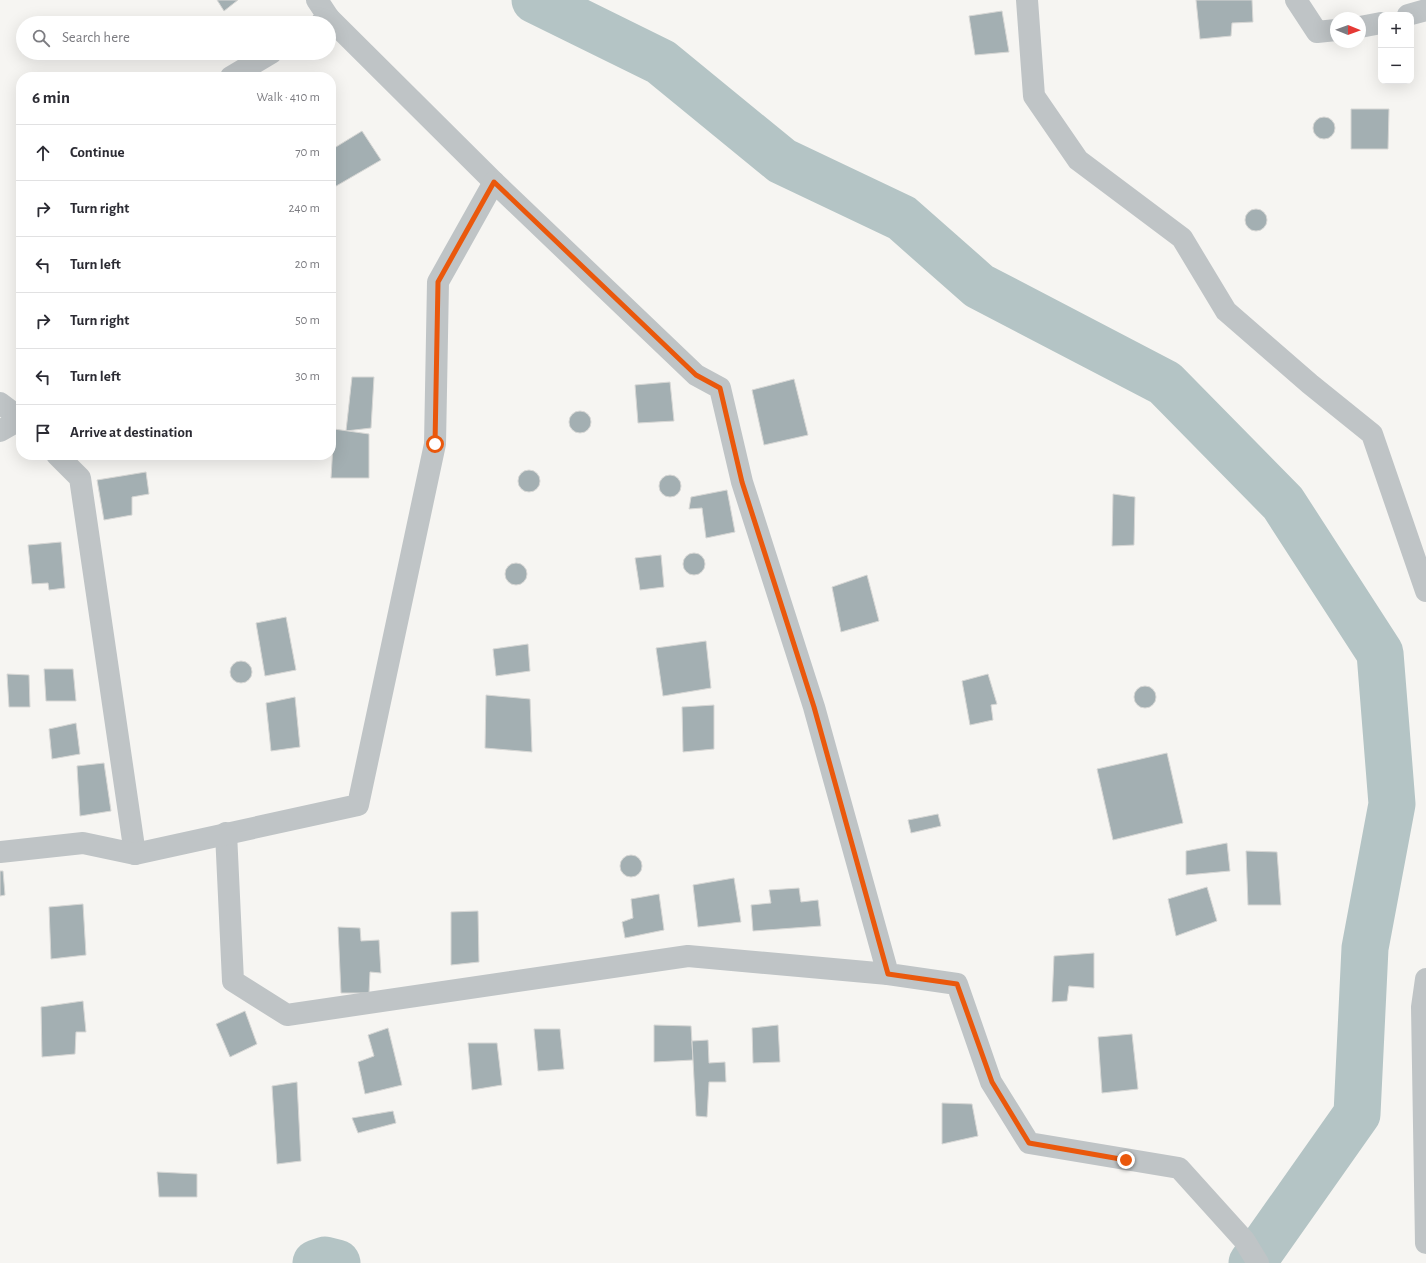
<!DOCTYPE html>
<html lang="en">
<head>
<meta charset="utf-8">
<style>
  body { margin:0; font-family:"Alegreya Sans",sans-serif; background:#f2f2f3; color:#2b2b33 }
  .controls { position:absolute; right:12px; top:12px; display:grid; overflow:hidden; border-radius:8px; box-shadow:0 4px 16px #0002 }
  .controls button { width:36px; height:36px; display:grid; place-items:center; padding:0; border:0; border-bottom:1px solid #e1e1e2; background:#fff; color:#2b2b33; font:20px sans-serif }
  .compass { position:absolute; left:1330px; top:12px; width:36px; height:36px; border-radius:50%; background:#fff; box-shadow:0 4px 16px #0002; rotate:91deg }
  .stop { position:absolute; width:12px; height:12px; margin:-9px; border:3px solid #ea580c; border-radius:50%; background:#fff }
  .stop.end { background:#ea580c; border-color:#fff; box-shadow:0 1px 4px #0008 }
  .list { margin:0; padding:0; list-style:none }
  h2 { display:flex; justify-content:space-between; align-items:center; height:52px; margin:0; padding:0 16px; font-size:17px }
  h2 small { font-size:13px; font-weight:400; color:#7c7c81 }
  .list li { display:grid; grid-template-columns:26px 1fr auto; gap:12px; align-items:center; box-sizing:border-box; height:56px; padding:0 16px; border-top:1px solid #e1e1e2 }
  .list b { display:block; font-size:15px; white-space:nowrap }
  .list em { font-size:13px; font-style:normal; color:#7c7c81 }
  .icon { flex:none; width:22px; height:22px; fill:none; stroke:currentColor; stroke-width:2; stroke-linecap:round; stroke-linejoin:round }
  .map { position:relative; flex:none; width:1426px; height:1263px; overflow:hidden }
  .search { position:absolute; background:#fff; box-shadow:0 4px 16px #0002; left:16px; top:16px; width:320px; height:44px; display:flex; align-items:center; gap:10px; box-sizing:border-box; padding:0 14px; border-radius:22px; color:#7c7c81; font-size:15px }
  .panel { position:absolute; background:#fff; box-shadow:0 4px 16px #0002; left:16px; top:72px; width:320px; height:388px; border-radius:16px }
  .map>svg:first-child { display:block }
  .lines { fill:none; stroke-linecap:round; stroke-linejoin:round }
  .river { stroke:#b4c4c5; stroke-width:47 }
  .building { fill:#a3afb2; stroke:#d7d7d5 }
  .street { stroke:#bfc4c6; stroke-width:22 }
  .route { stroke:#ea580c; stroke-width:5 }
</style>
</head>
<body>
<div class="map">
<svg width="1426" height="1263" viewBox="0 0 1426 1263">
  <rect width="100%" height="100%" fill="#f6f5f2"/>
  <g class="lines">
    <!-- river -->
    <g class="river">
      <polyline points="535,0 661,62 782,161 902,218 979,286 1165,383 1283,503 1380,653 1392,804 1365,948 1357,1114 1252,1263"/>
      <polyline points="316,1263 325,1260 337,1263"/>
    </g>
  </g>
  <!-- building -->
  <g class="building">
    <polygon points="217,0 238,0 224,11"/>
    <polygon points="1196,0 1252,0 1253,22 1232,23 1231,36 1200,39"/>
    <polygon points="1002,11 1009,52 975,55 969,16"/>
    <polygon points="1351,109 1389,109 1388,149 1351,149"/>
    <circle cx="1324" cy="128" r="11"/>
    <polygon points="362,131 381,160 331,189 331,150"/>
    <circle cx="1256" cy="220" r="11"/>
    <polygon points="352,377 374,377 371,428 346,431"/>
    <polygon points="794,379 808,435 764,445 752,390"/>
    <polygon points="670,382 674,421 638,423 635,385"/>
    <circle cx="580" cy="422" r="11"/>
    <polygon points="334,429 369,434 369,478 331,478"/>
    <circle cx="529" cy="481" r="11"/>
    <polygon points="146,472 149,494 132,497 132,515 104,520 97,480"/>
    <circle cx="670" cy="486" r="11"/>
    <polygon points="727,490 735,532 706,538 702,508 689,509 691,497"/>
    <polygon points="1113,494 1135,497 1134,545 1112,546"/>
    <polygon points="61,542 65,588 49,590 48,583 32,584 28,545"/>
    <circle cx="694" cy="564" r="11"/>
    <polygon points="661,555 664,587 640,590 635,558"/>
    <circle cx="516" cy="574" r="11"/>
    <polygon points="867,575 879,621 841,632 832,587"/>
    <polygon points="286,617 296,670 265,676 256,623"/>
    <polygon points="706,641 711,688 663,696 656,648"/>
    <polygon points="528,644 530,671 496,676 493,649"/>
    <circle cx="241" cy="672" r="11"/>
    <polygon points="44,669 73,669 76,701 46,701"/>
    <polygon points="7,674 29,675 30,707 9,707"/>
    <polygon points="988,674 997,704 991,705 993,720 970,725 962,681"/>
    <circle cx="1145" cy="697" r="11"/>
    <polygon points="486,695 530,699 532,752 485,748"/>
    <polygon points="295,697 300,747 271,751 266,703"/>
    <polygon points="714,705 714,749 683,752 682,707"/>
    <polygon points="76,723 80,754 52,759 49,729"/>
    <polygon points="1167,753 1183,823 1113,840 1097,769"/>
    <polygon points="104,763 111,811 80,816 77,766"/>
    <polygon points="938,814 941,826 911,833 908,820"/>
    <polygon points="1227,843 1230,871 1186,875 1186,851"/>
    <polygon points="1246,851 1277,852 1281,905 1248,905"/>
    <circle cx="631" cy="866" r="11"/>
    <polygon points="0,871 3,871 5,895 0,896"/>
    <polygon points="734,878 741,922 698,927 693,885"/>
    <polygon points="1207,887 1217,921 1176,936 1168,899"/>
    <polygon points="799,888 801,902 818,900 821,926 753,931 751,905 771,903 769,890"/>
    <polygon points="659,894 664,930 625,938 622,922 633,918 631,899"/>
    <polygon points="83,904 86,955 51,959 49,907"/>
    <polygon points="478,911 479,962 451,965 451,912"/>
    <polygon points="338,927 360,928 361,941 379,940 381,973 370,972 369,993 341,993"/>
    <polygon points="1094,953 1094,988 1069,986 1067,1001 1052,1002 1054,956"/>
    <polygon points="83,1001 86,1032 76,1032 75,1054 42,1057 41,1007"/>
    <polygon points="245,1011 257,1044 230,1057 216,1024"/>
    <polygon points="654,1025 691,1026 693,1060 654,1062"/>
    <polygon points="778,1025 780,1062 753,1063 752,1028"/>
    <polygon points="388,1028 402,1085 365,1094 358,1062 374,1056 368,1035"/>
    <polygon points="534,1029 560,1029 564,1069 538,1071"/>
    <polygon points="1132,1034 1138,1089 1102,1093 1098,1037"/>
    <polygon points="708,1040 709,1063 725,1062 726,1082 709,1082 707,1117 696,1116 692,1041"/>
    <polygon points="468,1043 497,1043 502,1085 472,1090"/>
    <polygon points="297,1082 301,1161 277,1164 272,1086"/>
    <polygon points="942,1103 972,1104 978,1136 942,1144"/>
    <polygon points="393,1111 396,1123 358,1133 352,1118"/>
    <polygon points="157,1172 197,1174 197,1197 159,1197"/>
  </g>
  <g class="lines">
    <!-- street -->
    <g class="street">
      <polyline points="317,0 329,18 321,23"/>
      <polyline points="1027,0 1034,96 1078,160 1182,238 1226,311 1310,384 1372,434 1426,591"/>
      <polyline points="1296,0 1317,32 1336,30"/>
      <polyline points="1408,15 1426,10"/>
      <polyline points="329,18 494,182 696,375 720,388 742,482 814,707 888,974 957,984 991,1082 1029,1143 1179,1168 1244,1240 1258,1263"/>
      <polyline points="1360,27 1381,23"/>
      <polyline points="231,77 271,53"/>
      <polyline points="0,403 20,418 21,416"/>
      <polyline points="0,431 21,419"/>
      <polyline points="57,455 80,478 135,854"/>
      <polyline points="226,833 233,981 287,1015 688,956 888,974"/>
      <polyline points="0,852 83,843 135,854 358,805 435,444 438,282 494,182"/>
      <polyline points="1426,979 1422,1007 1426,1243"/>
    </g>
  </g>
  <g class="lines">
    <!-- route -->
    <polyline class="route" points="435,444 438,282 494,182 696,375 720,388 742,482 814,707 888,974 957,984 992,1082 1029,1143 1126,1160"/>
  </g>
</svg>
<div class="controls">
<button>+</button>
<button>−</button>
</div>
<svg class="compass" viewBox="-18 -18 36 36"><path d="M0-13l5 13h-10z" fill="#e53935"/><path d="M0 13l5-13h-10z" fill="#7c7c81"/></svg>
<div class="stop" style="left:435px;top:444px"></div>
<div class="stop end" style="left:1126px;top:1160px"></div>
<div class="search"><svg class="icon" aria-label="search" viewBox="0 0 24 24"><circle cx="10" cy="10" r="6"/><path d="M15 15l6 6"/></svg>Search here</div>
<section class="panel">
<h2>6 min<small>Walk · 410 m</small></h2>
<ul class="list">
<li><svg class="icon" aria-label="ahead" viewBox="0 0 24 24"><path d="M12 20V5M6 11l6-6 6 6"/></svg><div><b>Continue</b></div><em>70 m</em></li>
<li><svg class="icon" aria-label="right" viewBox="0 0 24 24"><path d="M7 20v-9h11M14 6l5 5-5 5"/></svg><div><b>Turn right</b></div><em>240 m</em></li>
<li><svg class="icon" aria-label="left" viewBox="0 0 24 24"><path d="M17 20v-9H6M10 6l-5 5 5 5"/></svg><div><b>Turn left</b></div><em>20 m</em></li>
<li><svg class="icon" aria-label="right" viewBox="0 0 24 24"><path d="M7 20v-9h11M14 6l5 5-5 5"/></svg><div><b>Turn right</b></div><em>50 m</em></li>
<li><svg class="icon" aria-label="left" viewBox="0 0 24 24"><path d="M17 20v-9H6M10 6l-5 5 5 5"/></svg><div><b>Turn left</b></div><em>30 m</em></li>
<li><svg class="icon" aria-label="arrive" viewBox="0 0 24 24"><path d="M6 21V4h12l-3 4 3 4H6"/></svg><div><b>Arrive at destination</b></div></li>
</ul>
</section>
</div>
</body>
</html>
